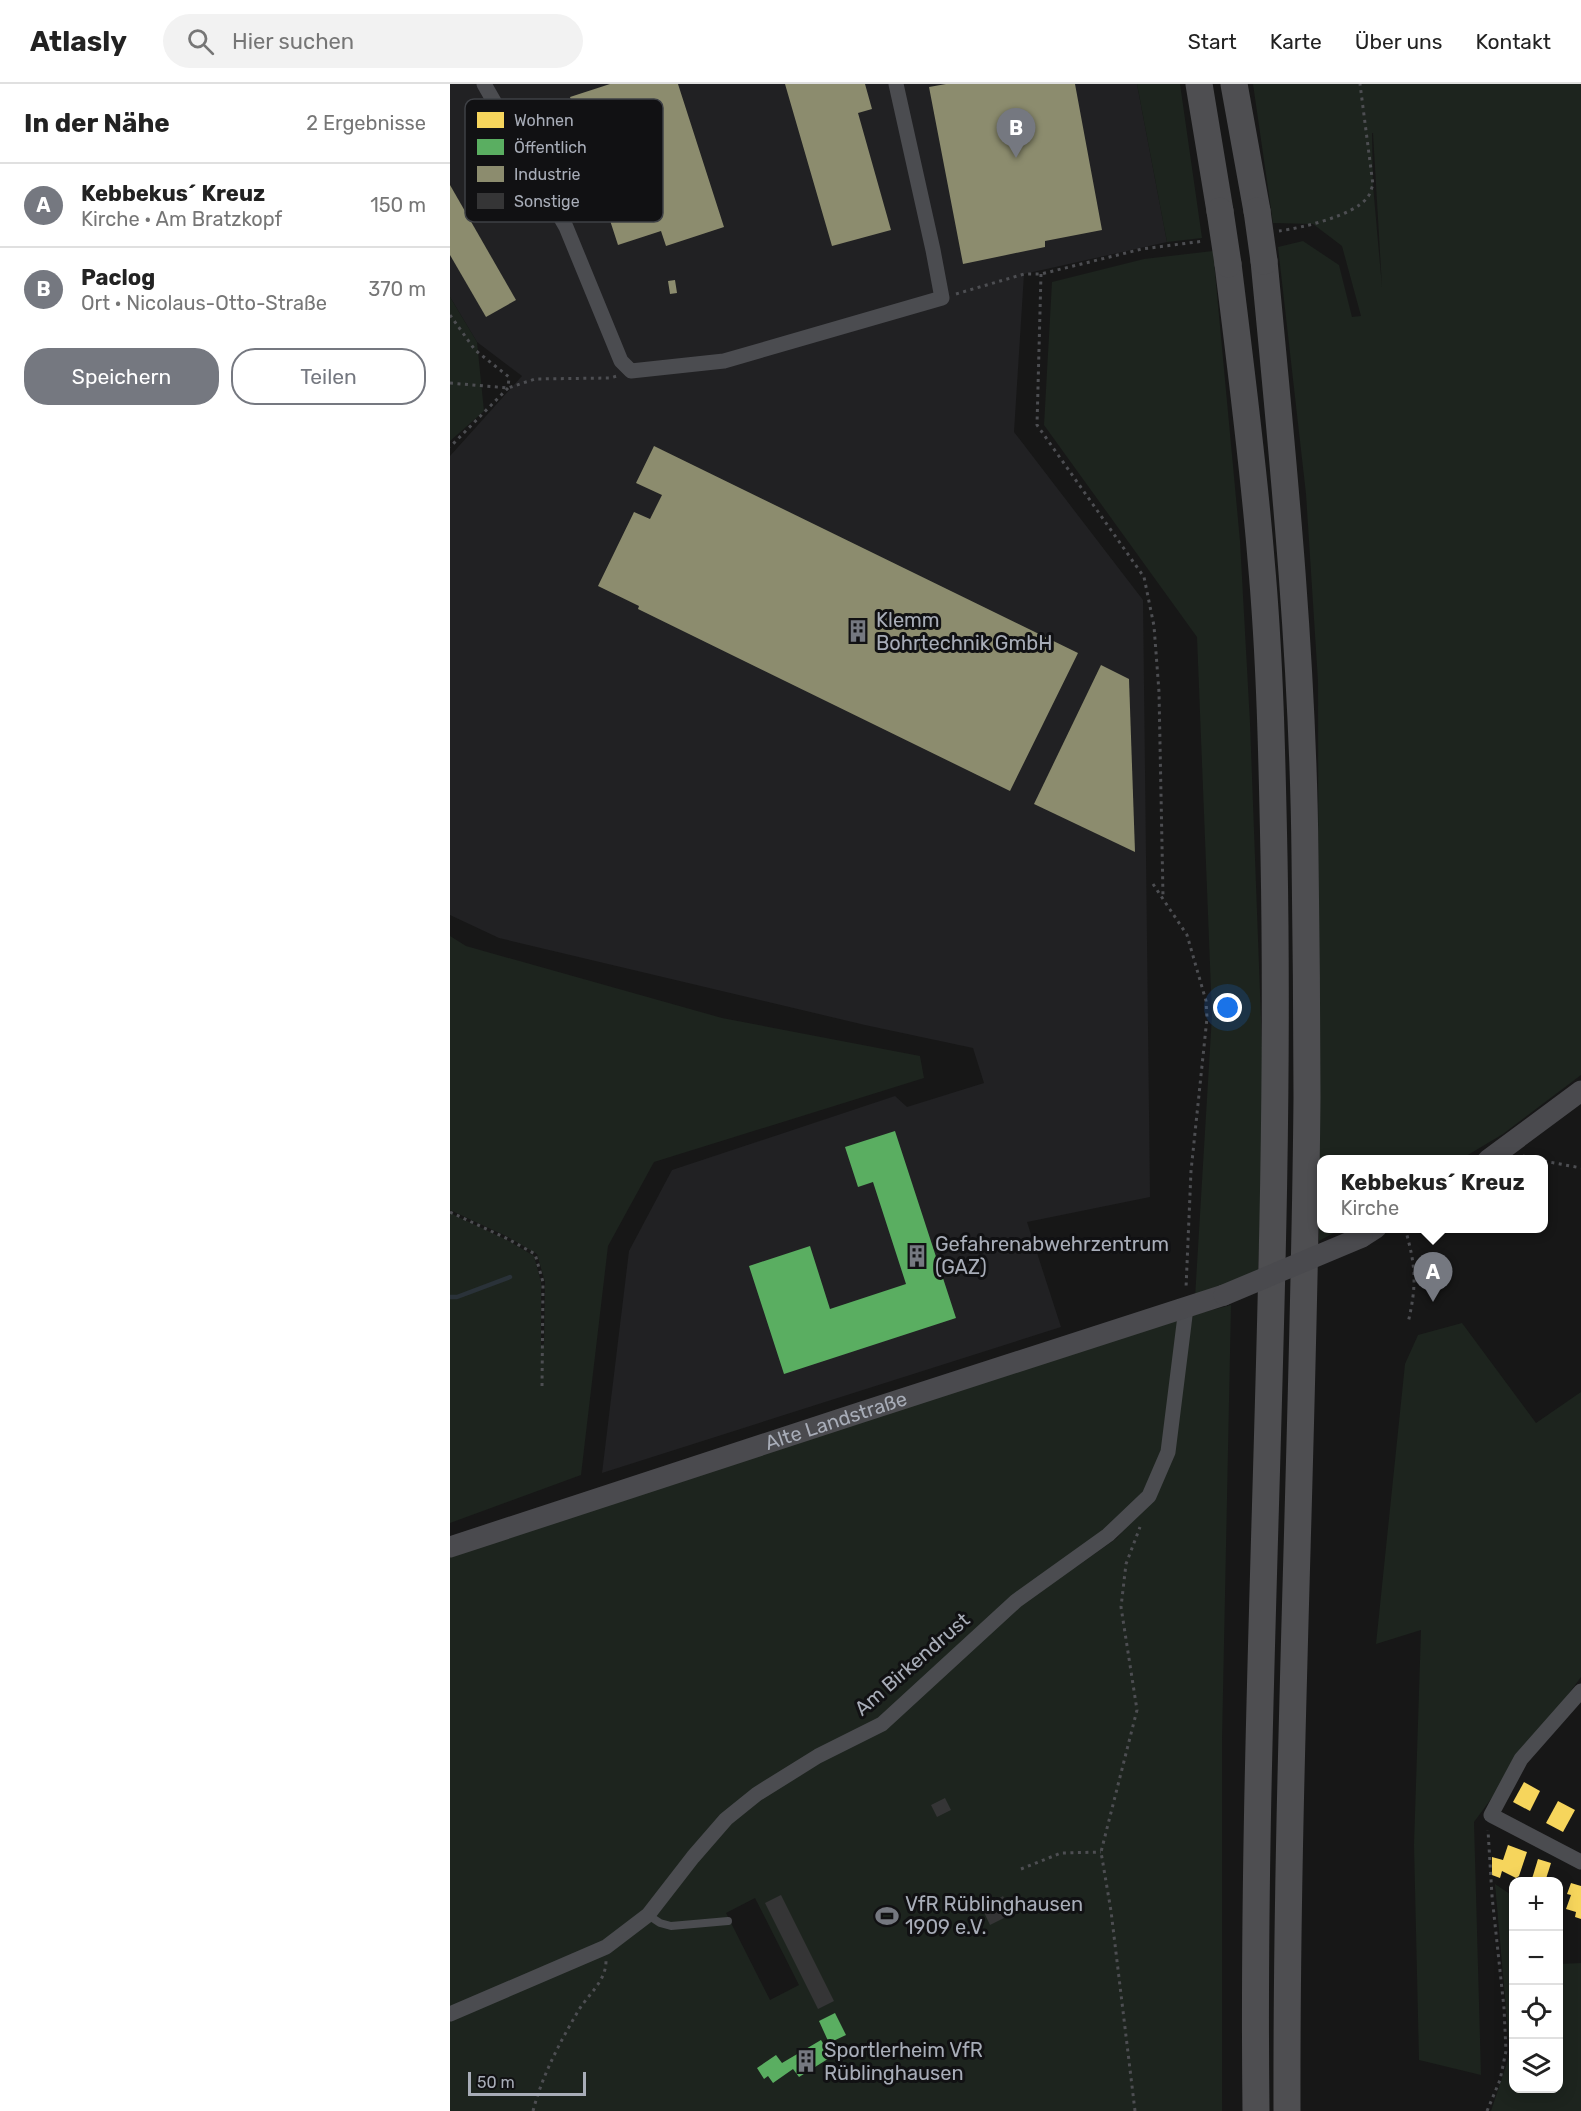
<!DOCTYPE html>
<html lang="de">
<head>
<meta charset="utf-8">
<style>
  body { margin:0; font-family:Rubik,sans-serif; background:#f2f2f2; color:#222 }
  .controls { position:absolute; right:18px; bottom:18px; display:grid; overflow:hidden; border-radius:12px; box-shadow:0 3px 15px #0003 }
  .controls button { width:54px; height:54px; display:grid; place-items:center; padding:0; border:0; border-bottom:2px solid #e0e0e0; background:#fff; color:#222; font:30px sans-serif }
  .scale { position:absolute; left:18px; bottom:15px; width:118px; box-sizing:border-box; padding-left:6px; border:3px solid #a8adb8; border-top:0; font-size:16px; line-height:21px; white-space:nowrap; color:#a8adb8; -webkit-text-stroke:4px #111113; paint-order:stroke }
  .you { position:absolute; left:778px; top:924px; width:21px; height:21px; margin:-15px; border:4px solid #fff; border-radius:50%; background:#1a73e8; box-shadow:0 0 0 9px #1a73e833 }
  .badge { display:grid; place-items:center; width:39px; height:39px; border-radius:50%; background:#757880; color:#fff; font-size:20px; font-weight:700 }
  .pin { position:absolute; translate:-50% -50px; filter:drop-shadow(0 2px 3px #0008) }
  .pin::after { content:''; position:absolute; top:32px; width:21px; height:18px; background:inherit; clip-path:polygon(0 0,100% 0,50% 100%) }
  .popup { position:absolute; left:867px; top:1071px; width:231px; height:78px; box-sizing:border-box; display:grid; place-content:center; border-radius:12px; background:#fff; filter:drop-shadow(0 2px 4px #0005); font-size:20px; white-space:nowrap; color:#767676 }
  .popup b { font-size:22px; color:#222 }
  .popup::after { content:''; position:absolute; left:50%; top:100%; margin-left:-12px; border:12px solid transparent; border-top-color:#fff }
  .list { margin:0; padding:0; list-style:none }
  h2 { display:flex; justify-content:space-between; align-items:center; height:78px; margin:0; padding:0 24px; font-size:26px }
  h2 small { font-size:20px; font-weight:400; color:#767676 }
  .list li { display:grid; grid-template-columns:39px 1fr auto; gap:18px; align-items:center; box-sizing:border-box; height:84px; padding:0 24px; border-top:2px solid #e0e0e0 }
  .list b { display:block; font-size:22px; white-space:nowrap }
  .list p { margin:0; font-size:20px; white-space:nowrap; color:#767676 }
  .list em { font-size:20px; font-style:normal; color:#767676 }
  .actions { display:flex; gap:12px; padding:18px 24px }
  .actions a { flex:1; padding:14px 0; border:2px solid #757880; border-radius:24px; text-align:center; font-size:21px; color:#757880 }
  .actions .main { background:#757880; color:#fff }
  .icon { flex:none; width:33px; height:33px; fill:none; stroke:currentColor; stroke-width:2; stroke-linecap:round; stroke-linejoin:round }
  .map { position:relative; flex:none; width:1131px; height:2027px; overflow:hidden }
  header { display:flex; align-items:center; gap:36px; box-sizing:border-box; height:84px; padding:0 30px; background:#fff; border-bottom:2px solid #e0e0e0 }
  header strong { font-size:28px }
  nav { display:flex; gap:33px; margin-inline-start:auto; font-size:21px }
  .search { width:420px; height:54px; background:#f2f2f2; display:flex; align-items:center; gap:15px; box-sizing:border-box; padding:0 21px; border-radius:33px; color:#767676; font-size:22px }
  main { display:flex }
  aside { flex:1; background:#fff }
  .map>svg:first-child { display:block }
  .built { fill:#212123 }
  .green { fill:#1d241e; fill-rule:evenodd }
  .homes { fill:#f6d55c }
  .public { fill:#5aae61 }
  .industry { fill:#8c8c6e }
  .lines { fill:none; stroke-linecap:round; stroke-linejoin:round }
  .stream { stroke:#2a3239; stroke-width:4.5 }
  .building { fill:#353536 }
  .path { stroke:#4d4e52; stroke-width:3; stroke-dasharray:3 4.5; stroke-linecap:butt }
  .lane { stroke:#4b4c50; stroke-width:8 }
  .street { stroke:#4b4c50; stroke-width:15 }
  .secondary { stroke:#4a4a4e; stroke-width:21 }
  .highway { stroke:#4e4e51; stroke-width:27 }
  .secondary-bridge { stroke:#4a4a4e; stroke-width:21 }
  .highway-bridge { stroke:#4e4e51; stroke-width:27 }
  .labels { text-anchor:middle; dominant-baseline:central; stroke-width:6; stroke-linejoin:round; paint-order:stroke }
  .poi-label { font-size:20px; fill:#a8adb8; stroke:#111113; text-anchor:start }
  .street-label { font-size:20px; fill:#a8adb8; stroke:#111113 }
  .key { fill:#111113; stroke:#3e4045; stroke-width:1.5 }
  .key-label { font-size:16px; fill:#a8adb8 }
</style>
</head>
<body>
<header>
<strong>Atlasly</strong>
<div class="search"><svg class="icon" aria-label="search" viewBox="0 0 24 24"><circle cx="10" cy="10" r="6"/><path d="M15 15l6 6"/></svg>Hier suchen</div>
<nav><a>Start</a><a>Karte</a><a>Über uns</a><a>Kontakt</a></nav>
</header>
<main>
<aside>
<h2>In der Nähe<small>2 Ergebnisse</small></h2>
<ul class="list">
<li><span class="badge">A</span><div><b>Kebbekus´ Kreuz</b><p>Kirche · Am Bratzkopf</p></div><em>150 m</em></li>
<li><span class="badge">B</span><div><b>Paclog</b><p>Ort · Nicolaus-Otto-Straße</p></div><em>370 m</em></li>
</ul>
<div class="actions"><a class="main">Speichern</a><a>Teilen</a></div>
</aside>
<div class="map">
<svg width="1131" height="2027" viewBox="0 0 1131 2027">
  <rect width="100%" height="100%" fill="#171717"/>
  <!-- built -->
  <polygon class="built" points="0,0 687,0 717,158 574,190 564,348 693,516 700,1113 577,1138 611,1243 152,1389 179,1167 222,1086 445,1012 457,1023 534,999 523,964 415,941 49,854 0,831 0,372 72,292 27,258 0,213"/>
  <!-- green -->
  <g class="green">
    <polygon points="687,0 730,0 752,154 717,158"/>
    <path d="M 803,0 L 1131,0 L 1131,991 L 1053,1050 L 1011,1075 L 872,1076 L 872,1144 L 891,1145 L 869,1157 L 868,597 L 856,410 L 828,163 L 853,157 L 889,181 L 902,233 L 911,232 L 892,162 L 863,140 L 823,139 ZM 922,49 L 923,49 L 932,203 L 923,101 Z"/>
    <polygon points="763,167 790,457 800,639 814,1017 808,1190 745,1214 762,931 747,553 594,341 602,198 694,175"/>
    <polygon points="0,213 27,258 34,327 0,357"/>
    <polygon points="0,852 16,862 272,934 470,972 474,994 204,1078 158,1162 131,1391 0,1439 0,1129 57,1156 84,1172 91,1198 91,1261 94,1260 95,1198 87,1170 58,1153 0,1126"/>
    <path d="M 781,1221 L 772,1656 L 772,2027 L 0,2027 L 0,1472 L 386,1343 L 477,1317 L 730,1233 L 713,1368 L 695,1411 L 621,1479 L 626,1483 L 667,1454 L 700,1415 L 721,1369 L 728,1309 L 743,1231 ZM 305,1814 L 349,1901 L 320,1916 L 276,1829 Z"/>
    <polygon points="1012,1239 1086,1339 1131,1308 1131,1593 1024,1738 1031,1991 969,1976 964,1761 971,1546 926,1560 955,1280 968,1251"/>
    <polygon points="1045,1800 1063,1812 1064,2004 1108,2004 1109,1880 1131,1879 1131,2027 1041,2027 1060,1970"/>
  </g>
  <!-- homes -->
  <g class="homes">
    <polygon points="1074,1698 1090,1707 1080,1727 1063,1718"/>
    <polygon points="1108,1717 1125,1726 1113,1748 1096,1739"/>
    <polygon points="1058,1761 1077,1768 1069,1792 1066,1794 1052,1787 1050,1794 1042,1791 1042,1773 1053,1776"/>
    <polygon points="1088,1775 1101,1779 1095,1798 1081,1798"/>
    <polygon points="1121,1799 1131,1802 1131,1835 1125,1833 1126,1828 1116,1825 1121,1811 1117,1810"/>
  </g>
  <!-- public -->
  <g class="public">
    <polygon points="445,1047 506,1234 334,1290 299,1182 360,1162 380,1225 456,1200 423,1098 408,1103 395,1063"/>
    <polygon points="385,1929 396,1951 379,1959 369,1937"/>
    <polygon points="371,1956 381,1973 349,1993 343,1985 323,1999 318,1992 314,1995 307,1984 326,1971 332,1979"/>
  </g>
  <!-- industry -->
  <g class="industry">
    <polygon points="160,0 228,0 274,143 216,162 211,147 168,161 120,13"/>
    <polygon points="335,0 415,0 422,25 408,29 441,146 382,162"/>
    <polygon points="496,0 625,0 652,146 595,157 595,163 513,180 479,3"/>
    <polygon points="120,19 131,53 97,64 86,29"/>
    <polygon points="0,101 66,216 36,233 0,171"/>
    <polygon points="225,196 227,209 220,210 218,197"/>
    <polygon points="204,362 628,569 560,707 188,525 189,522 148,502 184,428 200,435 212,411 186,399"/>
    <polygon points="651,581 679,595 685,768 584,720"/>
  </g>
  <g class="lines">
    <!-- stream -->
    <polyline class="stream" points="0,1213 7,1213 60,1193"/>
  </g>
  <!-- building -->
  <g class="building">
    <polygon points="495,1714 501,1726 487,1733 481,1721"/>
    <polygon points="331,1811 384,1917 368,1925 315,1819"/>
    <polygon points="553,1812 562,1830 540,1841 532,1824"/>
  </g>
  <g class="lines">
    <!-- path -->
    <g class="path">
      <path d="M 829,147 C 851,144 903,132 917,114 C 920,111 921,105 923,101 L 910,0"/>
      <polyline points="591,190 587,341 694,493 704,542 709,608 713,812"/>
      <polyline points="506,210 574,190 591,190 692,165 754,157"/>
      <polyline points="0,231 25,266 59,293 58,304 0,363"/>
      <polyline points="0,299 58,304 85,295 160,294 167,292"/>
      <polyline points="703,800 737,851 756,917 757,934 741,1087 736,1204"/>
      <polyline points="1073,1072 1089,1076"/>
      <polyline points="1094,1077 1131,1084"/>
      <polyline points="0,1128 58,1155 85,1170 93,1198 92,1304"/>
      <path d="M 955,1144 C 966,1183 967,1200 958,1239"/>
      <polyline points="571,1785 611,1769 651,1768"/>
      <path d="M 83,2027 C 92,1992 109,1960 127,1929 C 137,1911 156,1898 156,1877"/>
      <polyline points="685,2027 661,1827 651,1768 687,1626 671,1523 676,1480 690,1443"/>
      <polyline points="1037,2027 1050,1996 1056,1967 1054,1924 1042,1812 1038,1746"/>
    </g>
    <!-- lane -->
    <polyline class="lane" points="198,1831 210,1839 221,1842 278,1837"/>
    <!-- street -->
    <g class="street">
      <polyline points="34,0 116,143 171,277 181,287 274,277 492,214 483,166 446,0"/>
      <polyline points="1131,1607 1071,1675 1041,1731 1131,1778"/>
      <polyline points="0,1930 156,1863 198,1831 243,1773 276,1735 307,1710 368,1672 432,1640 566,1517 658,1451 699,1412 718,1368 736,1224"/>
    </g>
    <!-- secondary -->
    <g class="secondary">
      <polyline points="1038,1076 1131,1007"/>
      <polyline points="912,1153 926,1144"/>
      <path id="s1" d="M 0,1463 L 412,1328 L 774,1211"/>
    </g>
    <!-- highway -->
    <g class="highway">
      <polyline points="749,0 770,127"/>
      <polyline points="784,0 807,127"/>
      <path d="M 814,177 C 833,375 853,572 855,771 C 856,852 857,932 857,1013 C 854,1351 836,1689 837,2027"/>
      <path d="M 778,180 C 790,278 803,376 811,475 C 820,574 822,673 824,772 C 832,1191 801,1609 806,2027"/>
    </g>
    <!-- secondary-bridge -->
    <polyline class="secondary-bridge" points="774,1211 912,1153"/>
    <!-- highway-bridge -->
    <g class="highway-bridge">
      <polyline points="770,127 778,180"/>
      <polyline points="807,127 814,177"/>
    </g>
  </g>
  <!-- icons -->
  <defs>
    <g id="building-bare" transform="scale(1.8)"><path d="M-4-6H4V6H1V3H-1V6H-4ZM-2.5-4.3h1.7v1.8h-1.7ZM.8-4.3h1.7v1.8H.8ZM-2.5-1h1.7V.8h-1.7ZM.8-1h1.7V.8H.8Z" fill="#757880" stroke="#111113" stroke-width="2.5" paint-order="stroke"/></g>
    <g id="stadium-bare" transform="scale(1.8)"><path d="M0-5a6.5 5 0 1 0 0 10a6.5 5 0 1 0 0-10ZM-3.5-1.8h7v3.6h-7Z" fill="#757880" stroke="#111113" stroke-width="2.5" paint-order="stroke"/></g>
  </defs>
  <g fill-rule="evenodd">
    <use href="#building-bare" x="408" y="547"/>
    <use href="#building-bare" x="467" y="1172"/>
    <use href="#stadium-bare" x="437" y="1832"/>
    <use href="#building-bare" x="356" y="1977"/>
  </g>
  <g class="labels">
    <!-- poi labels -->
    <g class="poi-label">
      <text x="426" y="536">Klemm<tspan x="426" dy="23">Bohrtechnik GmbH</tspan></text>
      <text x="485" y="1160">Gefahrenabwehrzentrum<tspan x="485" dy="23">(GAZ)</tspan></text>
      <text x="455" y="1820">VfR Rüblinghausen<tspan x="455" dy="23">1909 e.V.</tspan></text>
      <text x="374" y="1966">Sportlerheim VfR<tspan x="374" dy="23">Rüblinghausen</tspan></text>
    </g>
    <!-- street labels -->
    <g class="street-label">
      <text stroke="none"><textPath href="#s1" startOffset="406">Alte Landstraße</textPath></text>
      <text transform="translate(462 1580) rotate(-41)">Am Birkendrust</text>
    </g>
  </g>
  <!-- legend -->
  <rect x="15" y="15" width="198" height="123" rx="9" class="key"/>
  <rect x="27" y="28" width="27" height="16" fill="#f6d55c"/>
  <rect x="27" y="55" width="27" height="16" fill="#5aae61"/>
  <rect x="27" y="82" width="27" height="16" fill="#8c8c6e"/>
  <rect x="27" y="109" width="27" height="16" fill="#353536"/>
  <g class="key-label">
    <text x="64" y="42">Wohnen</text>
    <text x="64" y="69">Öffentlich</text>
    <text x="64" y="96">Industrie</text>
    <text x="64" y="123">Sonstige</text>
  </g>
</svg>
<div class="controls">
<button>+</button>
<button>−</button>
<button><svg class="icon" aria-label="locate" viewBox="0 0 24 24"><circle cx="12" cy="12" r="6"/><path d="M12 2v4M12 18v4M2 12h4M18 12h4"/></svg></button>
<button><svg class="icon" aria-label="layers" viewBox="0 0 24 24"><path d="M12 4l9 5-9 5-9-5zM3 14l9 5 9-5"/></svg></button>
</div>
<div class="scale">50 m</div>
<div class="you"></div>
<div class="pin badge" style="left:983px;top:1218px">A</div>
<div class="popup"><b>Kebbekus´ Kreuz</b>Kirche</div>
<div class="pin badge" style="left:566px;top:74px">B</div>
</div>
</main>
</body>
</html>
